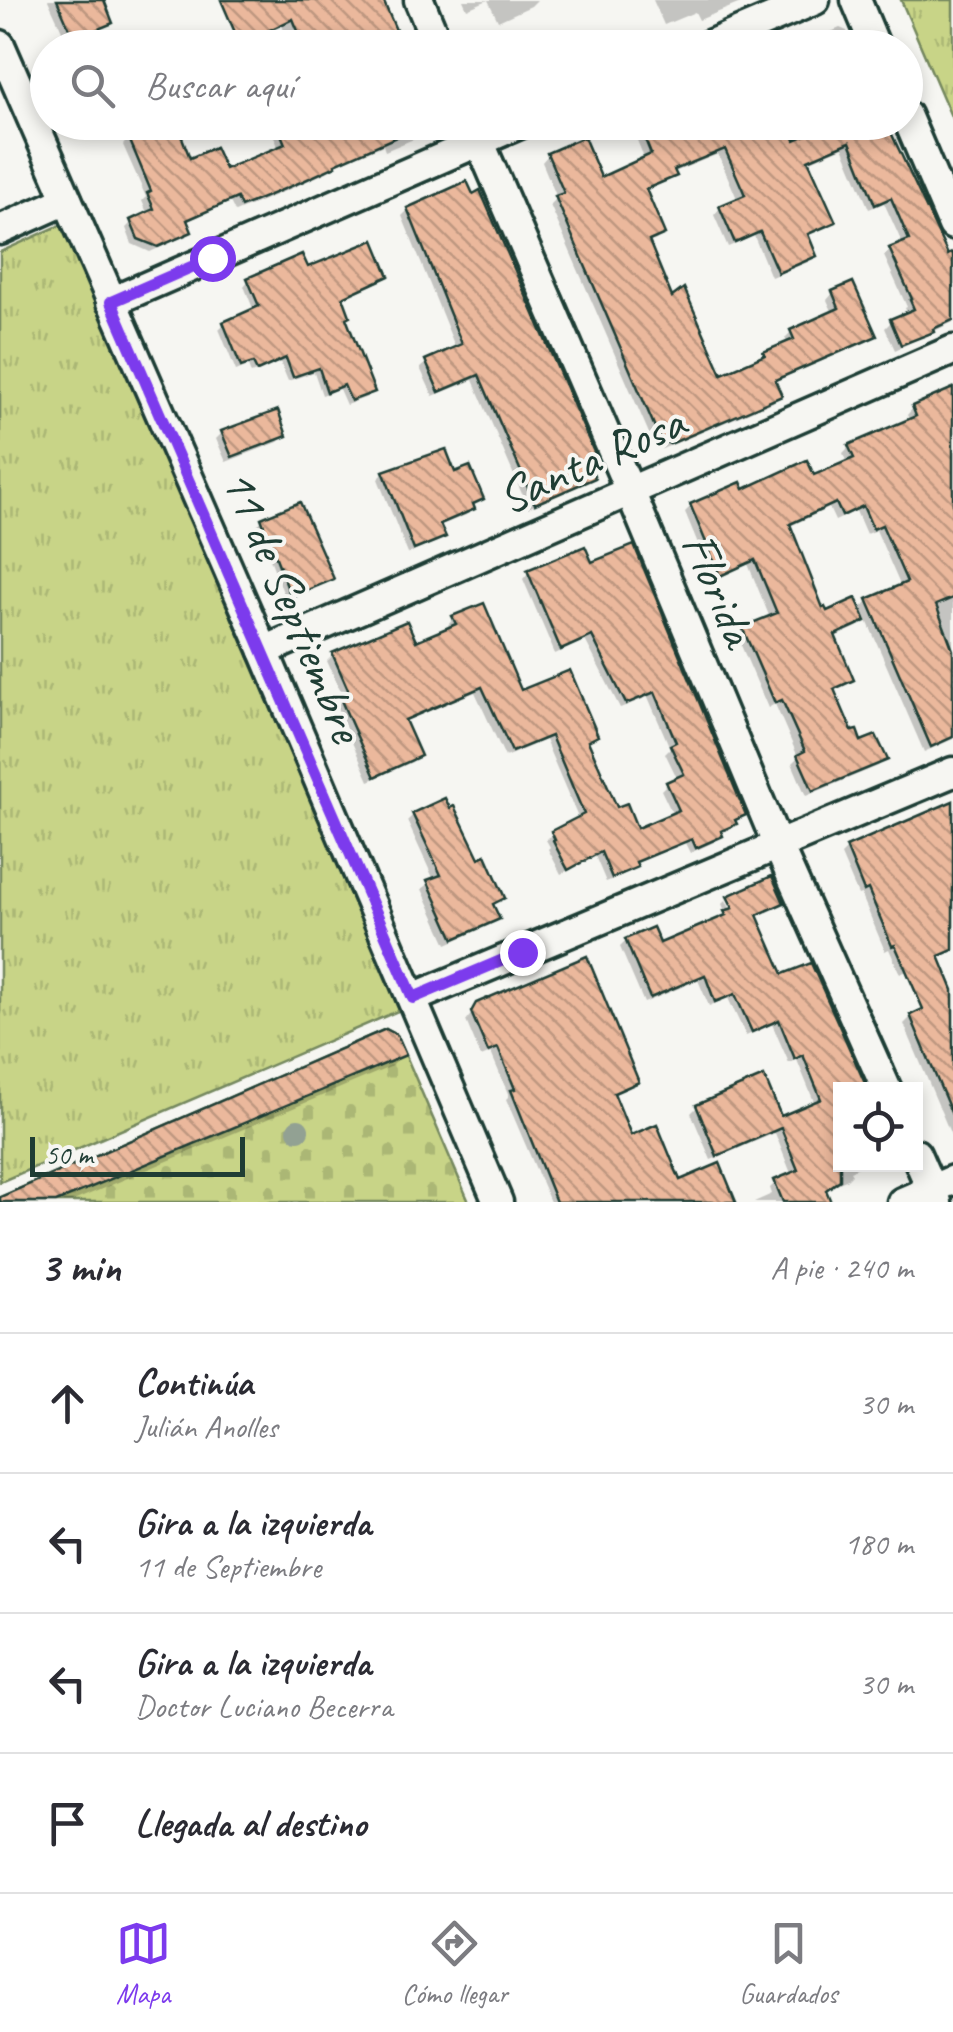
<!DOCTYPE html>
<html lang="es">
<head>
<meta charset="utf-8">
<style>
  body { margin:0; font-family:Caveat,sans-serif; background:#f2f2f3; color:#2b2b33 }
  .controls { position:absolute; right:30px; bottom:30px; display:grid; overflow:hidden; border-radius:0px; box-shadow:0 5px 15px #0003 }
  .controls button { width:90px; height:90px; display:grid; place-items:center; padding:0; border:0; border-bottom:2px solid #e1e1e2; background:#fff; color:#2b2b33; font:50px sans-serif }
  .scale { position:absolute; left:30px; bottom:25px; width:215px; box-sizing:border-box; padding-left:10px; border:5px solid #1f3d34; border-top:0; font-size:28px; line-height:35px; white-space:nowrap; color:#1f3d34; -webkit-text-stroke:8px #f6f6f2; paint-order:stroke }
  .stop { position:absolute; width:30px; height:30px; margin:-22px; border:8px solid #7c3aed; border-radius:50%; background:#fff }
  .stop.end { background:#7c3aed; border-color:#fff; box-shadow:0 2px 10px #0008 }
  .list { margin:0; padding:0; list-style:none }
  h2 { display:flex; justify-content:space-between; align-items:center; height:130px; margin:0; padding:0 40px; font-size:42px }
  h2 small { font-size:32px; font-weight:400; color:#7c7c81 }
  .list li { display:grid; grid-template-columns:65px 1fr auto; gap:30px; align-items:center; box-sizing:border-box; height:140px; padding:0 40px; border-top:2px solid #e1e1e2 }
  .list b { display:block; font-size:38px; white-space:nowrap }
  .list p { margin:0; font-size:32px; white-space:nowrap; color:#7c7c81 }
  .list em { font-size:32px; font-style:normal; color:#7c7c81 }
  .icon { flex:none; width:55px; height:55px; fill:none; stroke:currentColor; stroke-width:2; stroke-linecap:round; stroke-linejoin:round }
  .map { position:relative; flex:none; width:953px; height:1202px; overflow:hidden }
  .search { position:absolute; background:#fff; box-shadow:0 5px 15px #0003; left:30px; right:30px; top:30px; height:110px; display:flex; align-items:center; gap:25px; box-sizing:border-box; padding:0 35px; border-radius:55px; color:#7c7c81; font-size:38px }
  .sheet { height:690px; background:#fff }
  nav { display:flex; justify-content:space-around; align-items:center; box-sizing:border-box; height:140px; border-top:2px solid #e1e1e2; background:#fff; font-size:28px; color:#7c7c81 }
  nav a { display:grid; justify-items:center; gap:5px }
  nav .on { color:#7c3aed }
  .map>svg:first-child { display:block }
  .grass { fill:url(#grass-tufts); stroke:#74885e; stroke-width:2.5 }
  .cemetery { fill:url(#cemetery-stones); stroke:#74885e; stroke-width:2.5 }
  .shadow { fill:#0003; fill-rule:evenodd }
  .building { fill:url(#building-back-hatch); stroke:#1f3d34; stroke-width:2.5 }
  .lines { fill:none; stroke-linecap:round; stroke-linejoin:round }
  .minor-casing { stroke:#1f3d34; stroke-width:35 }
  .minor { stroke:#f6f6f2; stroke-width:28 }
  .tree { fill:#92a193 }
  .route { stroke:#7c3aed; stroke-width:12 }
  .labels { text-anchor:middle; dominant-baseline:central; stroke-width:8; stroke-linejoin:round; paint-order:stroke }
  .street-label { font-size:50px; fill:#1f3d34; stroke:#f6f6f2 }
</style>
</head>
<body>
<div class="map">
<svg width="953" height="1202" viewBox="0 0 953 1202">
  <defs>
    <pattern id="grass-tufts" width="24" height="20" patternUnits="userSpaceOnUse" patternTransform="scale(2.5)"><rect width="24" height="20" fill="#c8d487"/><path d="M3 7l-1-3M5 7V3M7 7l1-3M15 17l-1-3M17 17v-4M19 17l1-3" fill="none" stroke="#abb775"/></pattern>
    <pattern id="cemetery-stones" width="16" height="16" patternUnits="userSpaceOnUse" patternTransform="scale(2.5)"><rect width="16" height="16" fill="#c8d487"/><path d="M2 7V4a2 2 0 0 1 4 0v3zM10 15v-3a2 2 0 0 1 4 0v3z" fill="#abb775"/></pattern>
    <pattern id="building-back-hatch" width="6" height="6" patternUnits="userSpaceOnUse" patternTransform="scale(2.5)"><rect width="6" height="6" fill="#ebb89c"/><path d="M-1 5l2 2M0 0l6 6M5-1l2 2" fill="none" stroke="#be9780"/></pattern>
  </defs>
  <rect width="100%" height="100%" fill="#f6f6f2"/>
  <filter id="ink" filterUnits="userSpaceOnUse"><feTurbulence type="fractalNoise" baseFrequency=".01" numOctaves="2"/><feDisplacementMap in="SourceGraphic" scale="20" xChannelSelector="R" yChannelSelector="G"/><feConvolveMatrix kernelMatrix="1 2 1 2 8 2 1 2 1" color-interpolation-filters="sRGB"/></filter>
  <g filter="url(#ink)">
    <!-- grass -->
    <g class="grass">
      <polygon points="901,0 953,0 953,121"/>
      <polygon points="63,224 400,1010 0,1182 0,252"/>
    </g>
    <!-- cemetery -->
    <polygon class="cemetery" points="386,1029 397,1035 469,1202 0,1202 0,1197"/>
    <!-- shadow -->
    <g class="shadow">
      <polygon points="48,0 93,0 104,25 98,31 68,44"/>
      <polygon points="320,0 380,0 393,30 383,40 365,48 338,48 337,45 332,48 291,48 281,23"/>
      <polygon points="463,0 488,0 467,9"/>
      <polygon points="488,0 537,0 531,6 498,21"/>
      <polygon points="653,0 748,0 699,20 695,12 664,25"/>
      <polygon points="840,28 847,31 854,48 794,48"/>
      <polygon points="324,122 432,122 434,126 428,133 385,151 383,145 333,166 327,172 292,188 235,212 230,202 186,222 189,231 183,237 150,252 132,244 126,228 132,222 148,215 142,201 146,197 123,145 129,138 223,172 279,149 273,134 279,128"/>
      <polygon points="648,122 888,122 890,128 887,131 953,288 953,322 895,350 885,328 892,321 908,315 905,308 907,307 884,256 891,250 903,245 884,203 869,209 843,147 806,163 833,221 826,227 806,236 814,255 808,262 771,277 754,236 728,247 714,215 720,208 738,201 718,154 672,173 674,175 667,181 644,192 662,233 656,240 647,243 671,300 720,377 759,360 765,354 788,344 785,338 791,332 833,313 827,300 833,293 874,336 867,342 773,382 779,395 773,402 662,449 654,445 550,205 557,198 542,162 548,155 600,180 645,160 634,133"/>
      <polygon points="408,210 597,466 590,473 592,477 586,483 528,508 473,380 433,396 420,368 427,362 456,349 402,216"/>
      <polygon points="306,271 386,276 381,281 341,299 344,319 372,392 367,397 346,405 339,389 322,395 314,372 288,381 280,362 251,374 248,366 236,371 219,329 224,324 254,311 244,286 249,280"/>
      <path d="M 953,391 L 953,739 L 924,752 L 866,618 L 857,627 L 833,638 L 851,679 L 844,686 L 832,691 L 851,735 L 860,744 L 885,759 L 878,766 L 806,796 L 792,763 L 798,757 L 775,704 L 768,708 L 737,636 L 744,629 L 770,618 L 748,564 L 713,580 L 685,512 L 691,506 L 742,492 L 813,479 L 847,464 L 843,453 L 849,447 L 910,421 L 907,415 L 913,408 ZM 829,508 L 835,521 L 856,511 L 866,534 L 876,530 L 901,587 L 868,601 L 859,610 L 826,614 L 822,612 L 788,527 Z"/>
      <polygon points="222,433 284,436 278,442 226,462 216,439"/>
      <polygon points="384,473 454,476 481,498 471,506 472,509 466,515 439,526 443,536 437,542 408,554 378,479"/>
      <polygon points="263,520 331,578 325,583 286,600 257,525"/>
      <polygon points="584,549 743,815 728,830 719,834 720,836 714,842 690,853 685,843 634,864 629,872 606,882 595,856 561,874 548,849 550,847 546,840 553,833 579,820 545,740 505,757 475,692 403,722 418,756 412,762 369,781 336,706 344,699 327,661 333,655 415,644 450,629 448,625 454,618 520,693 595,736 586,743 616,810 636,831 673,815 661,790 667,784 678,780 665,753 670,748 648,697 620,708 585,640 555,654 523,579 529,572"/>
      <polygon points="953,804 952,948 946,954 900,974 889,949 885,951 861,894 858,895 841,855 847,849"/>
      <polygon points="413,815 502,898 491,906 496,919 490,925 447,944 422,889 434,880 407,821"/>
      <polygon points="726,900 736,921 782,903 775,909 756,917 782,977 840,1090 840,1164 865,1164 850,1171 852,1174 846,1180 831,1186 824,1193 828,1202 754,1202 772,1194 770,1188 776,1182 792,1176 775,1133 711,1160 691,1113 697,1107 779,1119 815,1104 797,1060 789,1063 772,1024 746,1036 728,998 709,1006 698,980 644,1003 620,947 626,941 658,947 719,921 726,913 722,904"/>
      <polygon points="953,998 953,1140 904,1024 911,1017"/>
      <polygon points="478,1005 636,1081 629,1088 613,1095 630,1138 678,1183 734,1202 550,1202 506,1099 509,1096 491,1053 481,1057 466,1021"/>
      <polygon points="403,1054 390,1067 71,1202 0,1202 0,1199"/>
    </g>
    <!-- building -->
    <g class="building">
      <polygon points="57,0 104,0 113,23 74,39"/>
      <polygon points="221,0 383,0 396,30 356,48 352,48 347,37 323,48 305,48 293,19 240,44"/>
      <polygon points="163,122 176,122 190,158 215,147 225,169 285,144 276,122 430,122 335,164 336,166 301,182 241,207 237,198 187,220 192,232 158,247 138,239 130,220 154,209 147,193 151,191 128,136"/>
      <polygon points="638,122 784,122 790,137 793,136 795,140 836,122 890,122 891,125 888,126 948,255 953,252 953,320 933,329 934,332 901,345 890,319 914,309 910,300 912,299 889,248 909,240 891,198 875,205 850,142 808,160 836,222 808,234 817,256 778,273 760,232 735,243 719,206 745,195 725,149 674,170 677,176 646,189 665,234 649,241 672,297 684,288 722,374 765,355 763,352 794,339 790,330 839,308 832,291 853,282 877,336 775,380 782,396 670,444 660,439 555,196 564,193 547,153 584,137 601,177 651,154"/>
      <polygon points="467,181 473,194 480,190 600,466 592,470 595,478 535,504 479,375 439,392 425,360 462,344 407,208"/>
      <polygon points="374,240 389,276 343,297 350,316 346,318 375,392 351,401 344,385 327,392 319,368 293,377 286,358 257,371 253,363 241,367 223,322 259,306 247,278 302,254 308,267"/>
      <polygon points="953,388 953,598 936,605 953,650 953,737 931,747 867,599 907,582 882,525 873,529 863,506 842,516 836,503 790,524 823,608 825,607 827,611 856,598 866,621 835,635 854,680 834,689 852,731 857,730 861,741 876,735 888,760 813,791 797,755 805,751 782,700 775,703 742,627 777,613 755,560 720,576 690,504 741,482 744,489 807,460 814,475 854,458 848,445 916,416 912,406"/>
      <polygon points="278,410 287,436 232,457 221,431"/>
      <polygon points="446,449 455,472 470,466 484,499 473,504 475,509 440,524 446,537 414,550 383,471"/>
      <polygon points="300,502 334,579 291,597 261,518"/>
      <polygon points="634,545 746,815 735,820 737,824 721,831 723,836 696,848 692,839 636,862 638,867 612,878 601,852 568,870 553,841 555,840 551,831 584,814 551,736 512,752 482,687 405,720 421,756 375,777 340,698 350,694 332,653 407,621 416,641 456,624 452,616 484,603 521,690 570,670 598,736 588,741 617,807 627,803 637,828 679,810 666,782 684,774 670,745 676,742 655,692 626,704 592,636 561,650 527,570 585,546 592,562"/>
      <polygon points="445,798 450,808 454,806 479,858 486,855 505,898 493,904 500,919 454,939 427,880 441,875 412,813"/>
      <polygon points="953,801 953,950 939,956 953,990 953,1117 910,1015 923,1009 895,945 892,946 868,889 864,891 846,847"/>
      <polygon points="772,876 784,903 757,915 783,974 811,963 868,1090 840,1090 840,1180 826,1190 831,1202 783,1202 774,1180 798,1170 781,1128 717,1156 696,1105 764,1076 781,1116 821,1099 803,1055 795,1059 779,1020 752,1032 735,994 715,1002 705,975 650,998 625,939 653,927 660,943 726,915 724,911 733,908 727,896"/>
      <polygon points="587,956 639,1082 614,1093 631,1135 657,1124 680,1180 720,1163 736,1202 556,1202 511,1090 515,1089 498,1048 488,1052 471,1012 476,1003"/>
      <polygon points="386,1029 397,1035 406,1055 56,1202 0,1202 0,1197"/>
    </g>
    <g class="lines">
      <!-- minor casing -->
      <g class="minor-casing">
        <g id="minor">
          <polyline points="419,0 439,48"/>
          <polyline points="856,0 876,48"/>
          <polyline points="0,45 264,651 498,1202"/>
          <polyline points="702,48 815,0"/>
          <polyline points="906,115 953,225"/>
          <polyline points="471,122 630,491 778,846 887,1090"/>
          <polyline points="0,230 67,200"/>
          <polyline points="111,302 524,122"/>
          <polyline points="264,651 953,350"/>
          <polyline points="413,998 953,772"/>
          <polyline points="916,1154 937,1202"/>
          <polyline points="902,1202 953,1180"/>
        </g>
      </g>
      <!-- minor -->
      <use href="#minor" class="minor"/>
    </g>
    <!-- trees -->
    <circle class="tree" cx="298" cy="1130" r="11"/>
  </g>
  <g class="lines" filter="url(#ink)">
    <!-- route -->
    <polyline class="route" points="212,258 111,302 413,998 522,952"/>
  </g>
  <g class="labels">
    <!-- street labels -->
    <g class="street-label">
      <text transform="translate(591 459) rotate(-24)">Santa Rosa</text>
      <text transform="translate(719 589) rotate(67)">Florida</text>
      <text transform="translate(293 605) rotate(67)">11 de Septiembre</text>
    </g>
  </g>
</svg>
<div class="controls">
<button><svg class="icon" aria-label="locate" viewBox="0 0 24 24"><circle cx="12" cy="12" r="6"/><path d="M12 2v4M12 18v4M2 12h4M18 12h4"/></svg></button>
</div>
<div class="scale">50 m</div>
<div class="stop" style="left:212px;top:258px"></div>
<div class="stop end" style="left:522px;top:952px"></div>
<div class="search"><svg class="icon" aria-label="search" viewBox="0 0 24 24"><circle cx="10" cy="10" r="6"/><path d="M15 15l6 6"/></svg>Buscar aquí</div>
</div>
<section class="sheet">
<h2>3 min<small>A pie · 240 m</small></h2>
<ul class="list">
<li><svg class="icon" aria-label="ahead" viewBox="0 0 24 24"><path d="M12 20V5M6 11l6-6 6 6"/></svg><div><b>Continúa</b><p>Julián Anolles</p></div><em>30 m</em></li>
<li><svg class="icon" aria-label="left" viewBox="0 0 24 24"><path d="M17 20v-9H6M10 6l-5 5 5 5"/></svg><div><b>Gira a la izquierda</b><p>11 de Septiembre</p></div><em>180 m</em></li>
<li><svg class="icon" aria-label="left" viewBox="0 0 24 24"><path d="M17 20v-9H6M10 6l-5 5 5 5"/></svg><div><b>Gira a la izquierda</b><p>Doctor Luciano Becerra</p></div><em>30 m</em></li>
<li><svg class="icon" aria-label="arrive" viewBox="0 0 24 24"><path d="M6 21V4h12l-3 4 3 4H6"/></svg><div><b>Llegada al destino</b></div></li>
</ul>
</section>
<nav>
<a class="on"><svg class="icon" aria-label="map" viewBox="0 0 24 24"><path d="M3 6l6-2 6 2 6-2v14l-6 2-6-2-6 2zM9 4v14M15 6v14"/></svg>Mapa</a>
<a><svg class="icon" aria-label="directions" viewBox="0 0 24 24"><path d="M12 3l9 9-9 9-9-9zM9 14v-3h6M13 9l2 2-2 2"/></svg>Cómo llegar</a>
<a><svg class="icon" aria-label="saved" viewBox="0 0 24 24"><path d="M7 4h10v16l-5-4-5 4z"/></svg>Guardados</a>
</nav>
</body>
</html>
